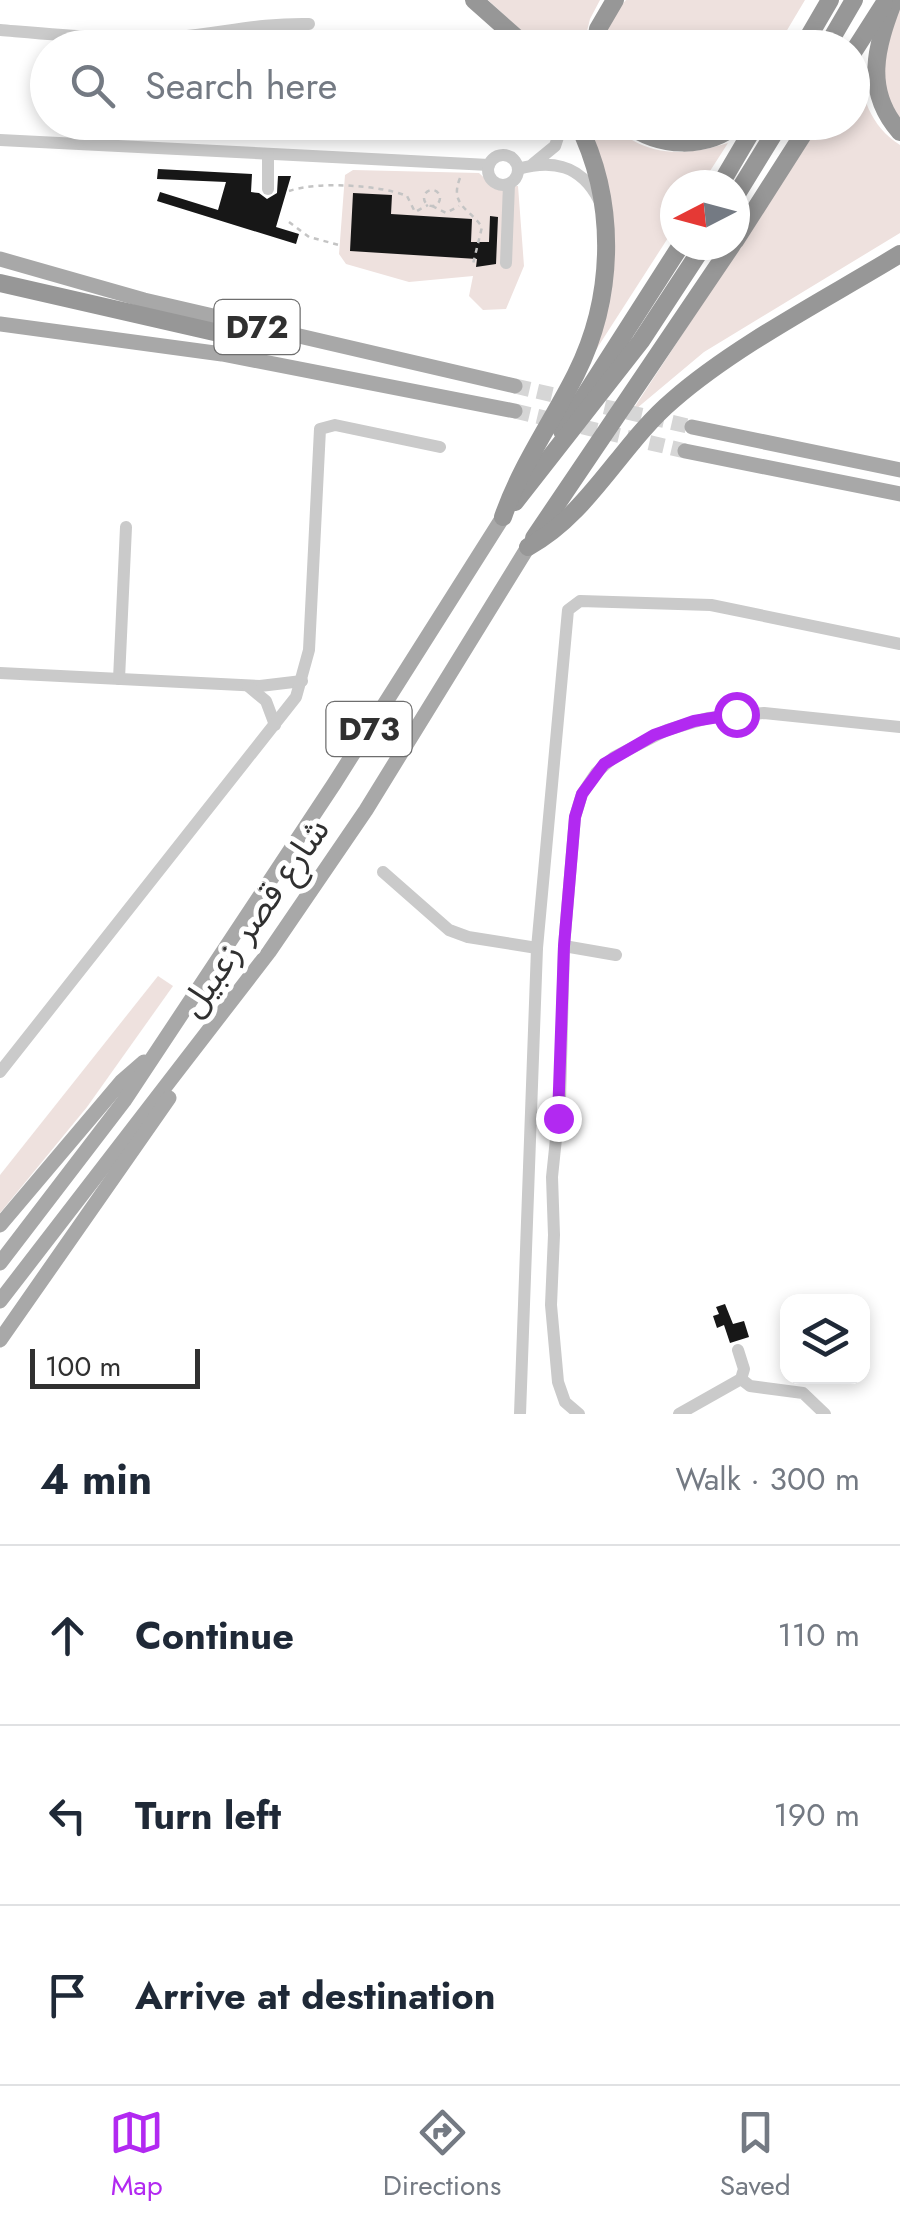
<!DOCTYPE html>
<html lang="en">
<head>
<meta charset="utf-8">
<style>
  body { margin:0; font-family:Jost,"Noto Sans Arabic",sans-serif; background:#f6f6f7; color:#1f2937 }
  .controls { position:absolute; right:30px; bottom:30px; display:grid; overflow:hidden; border-radius:20px; box-shadow:0 5px 15px #0003 }
  .controls button { width:90px; height:90px; display:grid; place-items:center; padding:0; border:0; border-bottom:2px solid #e0e1e3; background:#fff; color:#1f2937; font:50px sans-serif }
  .compass { position:absolute; left:660px; top:170px; width:90px; height:90px; border-radius:50%; background:#fff; box-shadow:0 5px 15px #0003; rotate:264deg }
  .scale { position:absolute; left:30px; bottom:25px; width:170px; box-sizing:border-box; padding-left:10px; border:5px solid #303030; border-top:0; font-size:28px; line-height:35px; white-space:nowrap; color:#303030; -webkit-text-stroke:8px #fff; paint-order:stroke }
  .stop { position:absolute; width:30px; height:30px; margin:-22px; border:8px solid #b229f1; border-radius:50%; background:#fff }
  .stop.end { background:#b229f1; border-color:#fff; box-shadow:0 2px 10px #0008 }
  .list { margin:0; padding:0; list-style:none }
  h2 { display:flex; justify-content:space-between; align-items:center; height:130px; margin:0; padding:0 40px; font-size:42px }
  h2 small { font-size:32px; font-weight:400; color:#747a83 }
  .list li { display:grid; grid-template-columns:65px 1fr auto; gap:30px; align-items:center; box-sizing:border-box; height:180px; padding:0 40px; border-top:2px solid #e0e1e3 }
  .list b { display:block; font-size:38px; white-space:nowrap }
  .list em { font-size:32px; font-style:normal; color:#747a83 }
  .icon { flex:none; width:55px; height:55px; fill:none; stroke:currentColor; stroke-width:2; stroke-linecap:round; stroke-linejoin:round }
  .map { position:relative; flex:none; width:900px; height:1414px; overflow:hidden }
  .search { position:absolute; background:#fff; box-shadow:0 5px 15px #0003; left:30px; right:30px; top:30px; height:110px; display:flex; align-items:center; gap:25px; box-sizing:border-box; padding:0 35px; border-radius:55px; color:#747a83; font-size:38px }
  .sheet { height:670px; background:#fff }
  nav { display:flex; justify-content:space-around; align-items:center; box-sizing:border-box; height:140px; border-top:2px solid #e0e1e3; background:#fff; font-size:28px; color:#747a83 }
  nav a { display:grid; justify-items:center; gap:5px }
  nav .on { color:#b229f1 }
  .map>svg:first-child { display:block }
  .green { fill:#eee1de }
  .building { fill:#171717 }
  .lines { fill:none; stroke-linecap:round; stroke-linejoin:round }
  .major-tunnel { stroke:#d6d6d6; stroke-width:15; stroke-dasharray:15 8; stroke-linecap:butt }
  .path { stroke:#c4c4c4; stroke-width:2.5; stroke-dasharray:5 5; stroke-linecap:butt }
  .minor { stroke:#cacaca; stroke-width:12 }
  .major { stroke:#a8a8a8; stroke-width:15 }
  .highway { stroke:#979797; stroke-width:18 }
  .route { stroke:#b229f1; stroke-width:12 }
  .labels { text-anchor:middle; dominant-baseline:central; stroke-width:10; stroke-linejoin:round; paint-order:stroke }
  .shield { fill:#fff; stroke:#6e6e6e; stroke-width:2.5 }
  .shield-label { font-size:32px; font-weight:bold; fill:#303030 }
  .street-label { font-size:35px; fill:#303030; stroke:#fff }
</style>
</head>
<body>
<div class="map">
<svg width="900" height="1414" viewBox="0 0 900 1414">
  <rect width="100%" height="100%" fill="#fff"/>
  <!-- green -->
  <g class="green">
    <polygon points="488,0 600,0 590,19 583,47 540,48"/>
    <polygon points="626,0 805,0 777,47 602,48 610,18"/>
    <polygon points="900,2 900,124 884,108 877,46"/>
    <path d="M 858,62 C 861,96 870,126 900,145 L 900,233 L 704,352 L 630,414 L 821,123 L 852,122 L 853,70 Z"/>
    <path d="M 589,123 C 613,122 612,129 632,140 C 663,158 696,153 728,143 L 701,185 L 675,185 L 675,227 L 592,356 L 613,242 L 609,189 Z"/>
    <polygon points="353,170 479,173 492,185 518,186 524,266 506,309 483,310 469,296 473,276 409,282 346,264 339,254 345,175"/>
    <polygon points="158,976 173,986 87,1107 0,1213 0,1175"/>
  </g>
  <!-- building -->
  <g class="building">
    <polygon points="158,169 252,174 251,192 259,193 267,199 277,193 278,176 291,176 276,227 299,234 296,244 157,201 160,192 218,210 226,182 157,179"/>
    <polygon points="353,193 392,195 391,214 472,219 471,242 489,242 490,216 498,217 496,264 476,267 477,259 350,251"/>
    <polygon points="725,1304 733,1324 744,1321 749,1337 730,1343 724,1325 717,1328 713,1316 719,1314 716,1307"/>
  </g>
  <g class="lines">
    <!-- major-tunnel -->
    <g class="major-tunnel">
      <polyline points="515,386 692,427"/>
      <polyline points="515,411 685,451"/>
    </g>
    <!-- path -->
    <g class="path">
      <path d="M 460,178 C 449,205 470,209 482,227 L 473,264"/>
      <circle cx="432" cy="198" r="8"/>
      <path d="M 289,191 C 319,181 380,185 407,196 L 415,212 L 428,205"/>
      <polyline points="432,206 446,213 459,206"/>
      <polyline points="289,222 309,237 339,245"/>
    </g>
    <!-- minor -->
    <g class="minor">
      <path d="M 0,30 C 59,35 119,41 178,37 C 224,33 260,23 309,24"/>
      <polyline points="0,140 489,165"/>
      <polyline points="268,154 268,189"/>
      <circle cx="503" cy="170" r="15"/>
      <polyline points="533,164 555,146 563,122"/>
      <path d="M 518,169 C 553,159 581,165 599,200"/>
      <polyline points="506,263 509,184"/>
      <polyline points="0,673 260,686 302,681"/>
      <polyline points="119,679 126,527"/>
      <polyline points="248,686 266,701 275,725"/>
      <polyline points="383,872 449,930 468,937 537,948"/>
      <polyline points="564,946 616,955"/>
      <polyline points="0,1072 296,697 309,650 320,429 335,425 440,447"/>
      <polyline points="741,1379 750,1386 803,1393 825,1414"/>
      <polyline points="520,1414 537,948 568,610 580,601 711,605 900,644"/>
      <polyline points="579,1414 565,1402 558,1382 551,1305 554,1235 552,1177 560,1100 564,946 575,817 582,794 596,773 614,757 667,730 708,718 764,713 900,727"/>
      <polyline points="679,1414 741,1379 744,1369 738,1350"/>
    </g>
    <!-- major -->
    <g class="major">
      <polyline points="0,259 144,300 515,386"/>
      <polyline points="0,324 222,354 515,411"/>
      <polyline points="692,427 900,470"/>
      <polyline points="685,451 900,494"/>
      <polyline points="0,1225 121,1082 144,1062"/>
      <polyline points="0,1263 124,1101 334,784 503,517"/>
      <polyline points="0,1301 269,952 366,810 528,547"/>
      <polyline points="0,1340 169,1098"/>
    </g>
    <!-- highway -->
    <g class="highway">
      <polyline points="474,0 528,48"/>
      <path d="M 894,0 C 876,47 863,90 900,132"/>
      <polyline points="595,48 598,29 615,0"/>
      <polyline points="802,48 830,0"/>
      <polyline points="826,48 854,0"/>
      <polyline points="852,54 884,4"/>
      <path d="M 624,122 C 659,148 706,151 740,122"/>
      <polyline points="720,185 757,122"/>
      <polyline points="735,197 781,122"/>
      <polyline points="735,241 811,122"/>
      <polyline points="0,283 223,334 241,337 275,331"/>
      <polyline points="562,431 681,245"/>
      <polyline points="515,502 641,341 704,245"/>
      <path d="M 503,517 C 521,465 552,422 576,374 C 615,296 617,201 577,122"/>
      <polyline points="534,538 732,245"/>
      <path d="M 528,547 C 589,514 621,444 673,400 C 736,345 828,298 900,254"/>
    </g>
  </g>
  <g class="lines">
    <!-- route -->
    <polyline class="route" points="558,1118 564,946 575,817 582,794 604,764 654,735 694,721 736,714"/>
  </g>
  <g class="labels">
    <!-- shield labels -->
    <g class="shield">
      <rect x="214.5" y="300" width="85" height="54" rx="8"/>
      <rect x="326.5" y="702" width="85" height="54" rx="8"/>
    </g>
    <g class="shield-label">
      <text x="257" y="327">D72</text>
      <text x="369" y="729">D73</text>
    </g>
    <!-- street labels -->
    <g class="street-label">
      <text transform="translate(254 917) rotate(-55)">شارع قصر زعبيل</text>
    </g>
  </g>
</svg>
<div class="controls">
<button><svg class="icon" aria-label="layers" viewBox="0 0 24 24"><path d="M12 4l9 5-9 5-9-5zM3 14l9 5 9-5"/></svg></button>
</div>
<svg class="compass" viewBox="-18 -18 36 36"><path d="M0-13l5 13h-10z" fill="#e53935"/><path d="M0 13l5-13h-10z" fill="#747a83"/></svg>
<div class="scale">100 m</div>
<div class="stop" style="left:736px;top:714px"></div>
<div class="stop end" style="left:558px;top:1118px"></div>
<div class="search"><svg class="icon" aria-label="search" viewBox="0 0 24 24"><circle cx="10" cy="10" r="6"/><path d="M15 15l6 6"/></svg>Search here</div>
</div>
<section class="sheet">
<h2>4 min<small>Walk · 300 m</small></h2>
<ul class="list">
<li><svg class="icon" aria-label="ahead" viewBox="0 0 24 24"><path d="M12 20V5M6 11l6-6 6 6"/></svg><div><b>Continue</b></div><em>110 m</em></li>
<li><svg class="icon" aria-label="left" viewBox="0 0 24 24"><path d="M17 20v-9H6M10 6l-5 5 5 5"/></svg><div><b>Turn left</b></div><em>190 m</em></li>
<li><svg class="icon" aria-label="arrive" viewBox="0 0 24 24"><path d="M6 21V4h12l-3 4 3 4H6"/></svg><div><b>Arrive at destination</b></div></li>
</ul>
</section>
<nav>
<a class="on"><svg class="icon" aria-label="map" viewBox="0 0 24 24"><path d="M3 6l6-2 6 2 6-2v14l-6 2-6-2-6 2zM9 4v14M15 6v14"/></svg>Map</a>
<a><svg class="icon" aria-label="directions" viewBox="0 0 24 24"><path d="M12 3l9 9-9 9-9-9zM9 14v-3h6M13 9l2 2-2 2"/></svg>Directions</a>
<a><svg class="icon" aria-label="saved" viewBox="0 0 24 24"><path d="M7 4h10v16l-5-4-5 4z"/></svg>Saved</a>
</nav>
</body>
</html>
